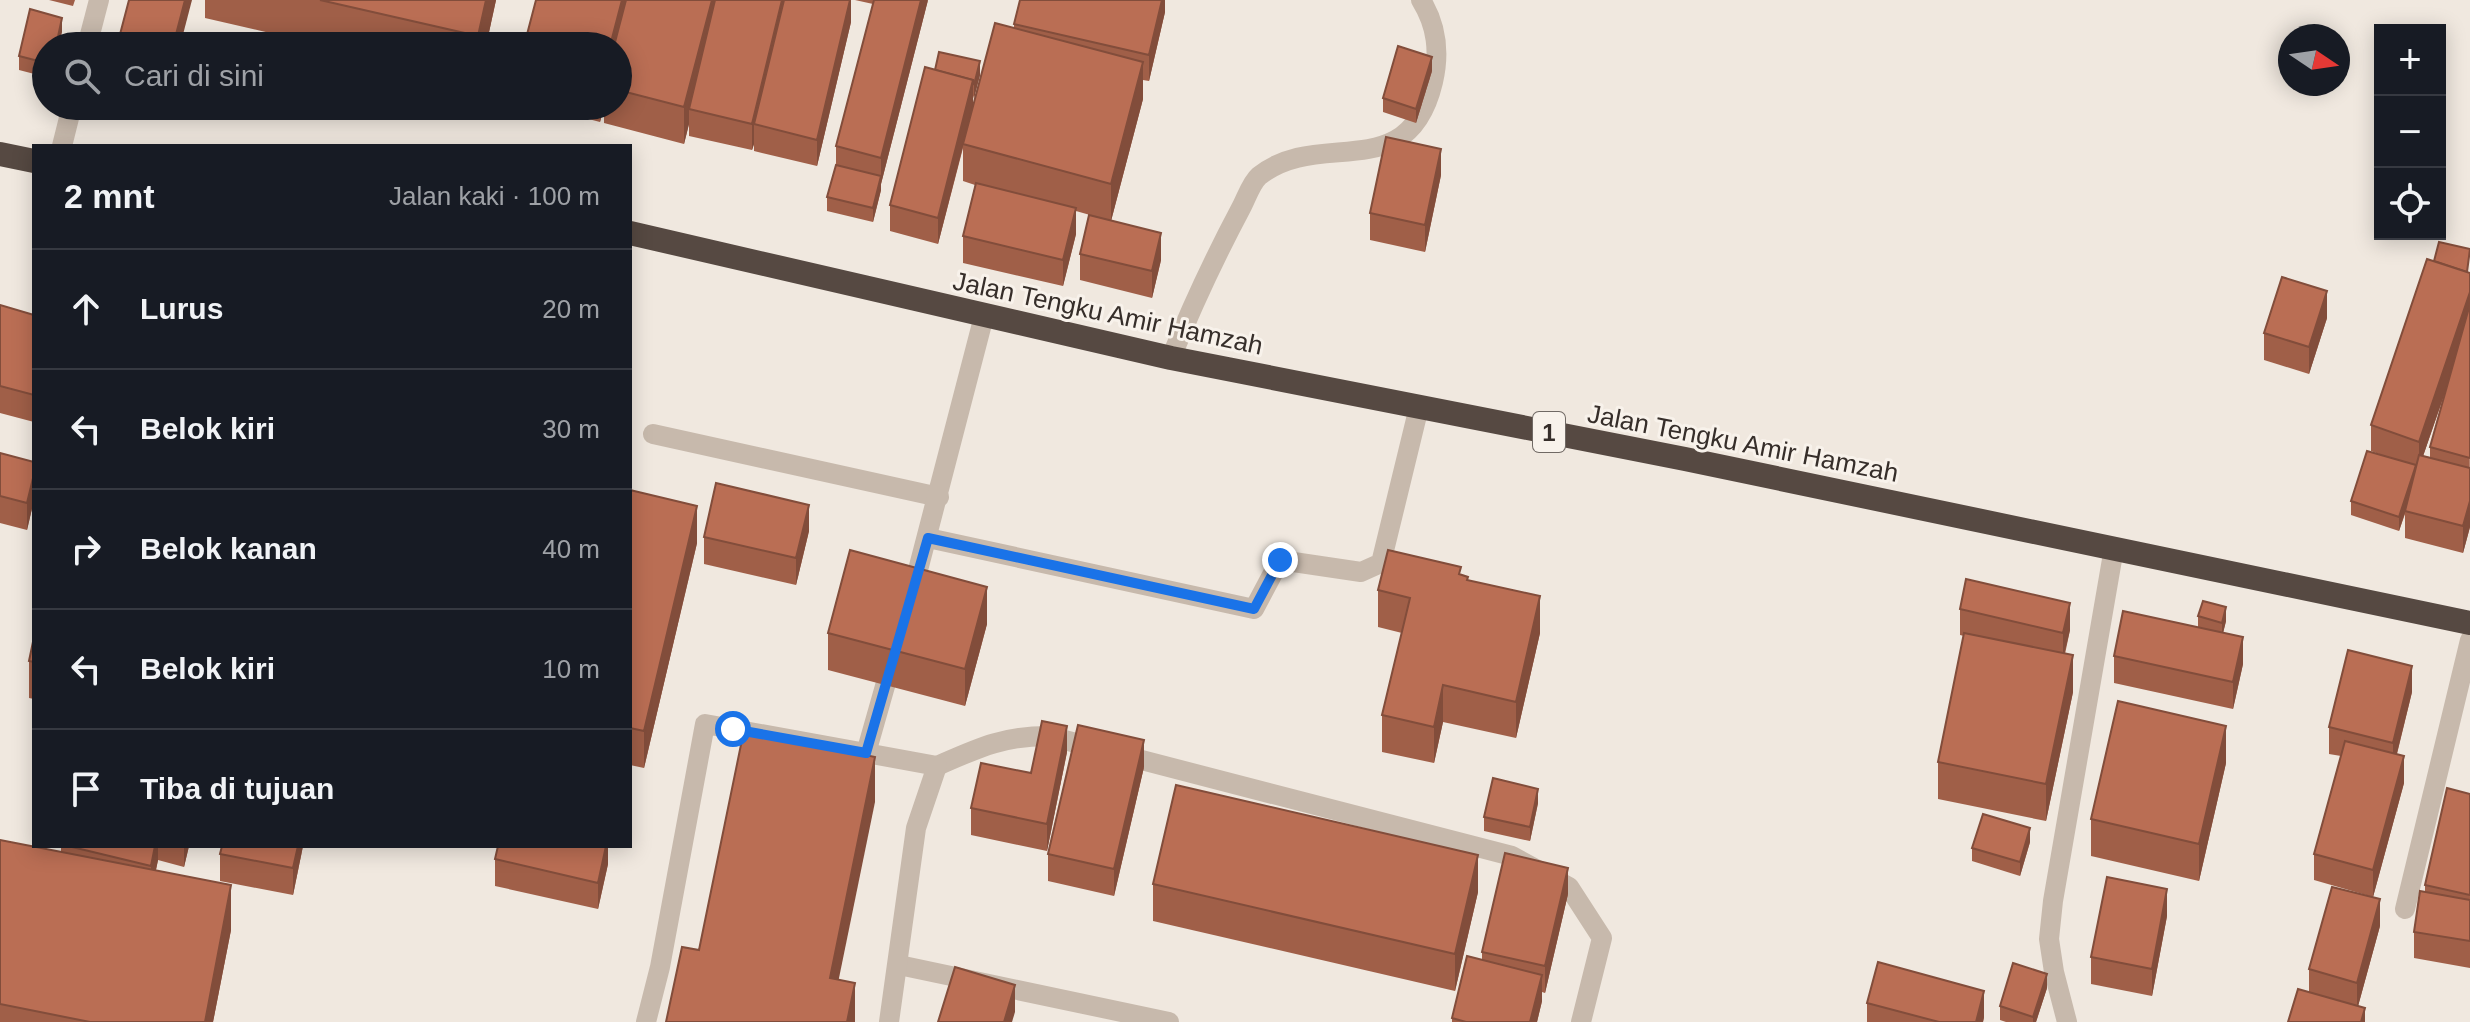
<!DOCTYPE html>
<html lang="id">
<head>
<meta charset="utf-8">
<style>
  body { margin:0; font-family:Helvetica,sans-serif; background:#242831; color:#f1f3f6 }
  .controls { position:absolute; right:24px; top:24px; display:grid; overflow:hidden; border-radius:0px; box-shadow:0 4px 20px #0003 }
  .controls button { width:72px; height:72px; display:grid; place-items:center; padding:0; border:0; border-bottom:2px solid #363941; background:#171b24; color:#f1f3f6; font:40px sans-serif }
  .compass { position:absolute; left:2278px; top:24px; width:72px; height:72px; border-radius:50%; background:#171b24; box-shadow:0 4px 20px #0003; rotate:103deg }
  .stop { position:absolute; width:24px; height:24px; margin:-18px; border:6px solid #1a73e8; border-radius:50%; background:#fff }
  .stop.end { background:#1a73e8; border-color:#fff; box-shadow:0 2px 8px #0008 }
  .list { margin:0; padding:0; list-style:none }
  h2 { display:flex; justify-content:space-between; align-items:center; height:104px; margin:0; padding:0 32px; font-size:34px }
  h2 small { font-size:26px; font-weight:400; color:#9ea1a6 }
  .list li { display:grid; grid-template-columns:52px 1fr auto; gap:24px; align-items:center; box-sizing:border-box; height:120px; padding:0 32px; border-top:2px solid #363941 }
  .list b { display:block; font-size:30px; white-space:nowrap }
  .list em { font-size:26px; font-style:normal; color:#9ea1a6 }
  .icon { flex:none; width:44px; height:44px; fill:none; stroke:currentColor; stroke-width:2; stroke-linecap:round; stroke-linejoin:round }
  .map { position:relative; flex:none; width:2470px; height:1022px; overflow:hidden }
  .search { position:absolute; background:#171b24; box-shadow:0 4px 20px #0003; left:32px; top:32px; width:600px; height:88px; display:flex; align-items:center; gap:20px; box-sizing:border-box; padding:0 28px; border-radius:44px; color:#9ea1a6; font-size:30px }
  .panel { position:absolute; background:#171b24; box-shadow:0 4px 20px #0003; left:32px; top:144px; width:600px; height:704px; border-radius:0px }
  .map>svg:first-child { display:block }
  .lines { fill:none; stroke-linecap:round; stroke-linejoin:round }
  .minor { stroke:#c7b9ac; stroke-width:20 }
  .highway { stroke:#564942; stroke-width:24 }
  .wall { fill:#a05f48; fill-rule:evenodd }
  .shaded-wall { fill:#824d3b }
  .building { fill:#ba6e54; stroke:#824d3b; stroke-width:2 }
  .route { stroke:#1a73e8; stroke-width:10 }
  .labels { text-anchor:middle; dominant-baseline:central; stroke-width:6; stroke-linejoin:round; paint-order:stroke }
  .shield { fill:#f8f2eb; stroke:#706964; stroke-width:2 }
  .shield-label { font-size:24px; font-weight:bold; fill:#362e2a }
  .street-label { font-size:26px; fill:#362e2a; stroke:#f8f2eb }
</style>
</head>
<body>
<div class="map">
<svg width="2470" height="1022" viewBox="0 0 2470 1022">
  <rect width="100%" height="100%" fill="#f0e8df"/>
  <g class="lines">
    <!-- minor -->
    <g class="minor">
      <polyline points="87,46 99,0"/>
      <polyline points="62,146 72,106"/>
      <path d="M 1171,358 C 1192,306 1215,257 1241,208 C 1246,199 1251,183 1259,176 C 1320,127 1408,188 1433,82 C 1440,52 1437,26 1421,0"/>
      <polyline points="653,434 939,497"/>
      <polyline points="928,538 1254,609 1280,560 1361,572 1381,563 1419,407"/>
      <polyline points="912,593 984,316"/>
      <path d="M 937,766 C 978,748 1002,736 1049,736 L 1512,856 L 1569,887 L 1602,938 L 1581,1022"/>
      <polyline points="2405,909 2470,640"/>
      <polyline points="899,965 1169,1022"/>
      <polyline points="646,1022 660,967 705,724 866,753"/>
      <polyline points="889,1022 916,828 937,766 866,753 893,658"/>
      <polyline points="2067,1022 2054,972 2049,939 2053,901 2114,548"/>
    </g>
    <!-- highway -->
    <g class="highway">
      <polyline points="0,154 34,161"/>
      <polyline points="630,233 1171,358 1685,459 2470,623"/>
    </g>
  </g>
  <!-- wall -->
  <g class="wall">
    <polygon points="49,0 75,0 73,6"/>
    <polygon points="205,0 496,0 486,46 326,46 205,18"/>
    <polygon points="851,0 851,22 817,166 754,151 754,144 752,150 689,136 689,124 684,144 604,123 604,106 600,122 539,106 618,106 618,46"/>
    <polygon points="855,0 873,0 873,4"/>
    <polygon points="928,0 881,184 881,190 873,222 827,211 827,197 836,165 836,146"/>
    <polygon points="1165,0 1165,12 1149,81 1143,80 1143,99 1111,221 1076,211 1076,234 1063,286 963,263 963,236 975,185 963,181 963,148 938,244 890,231 890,205 935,70 980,75 973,99 973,105 1014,28 1014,24"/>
    <polygon points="62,32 46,46 46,77 19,70 19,56"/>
    <polygon points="118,42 180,46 118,46"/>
    <polygon points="1432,71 1416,123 1383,112 1383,98"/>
    <polygon points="1441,175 1425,252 1370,240 1370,213"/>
    <polygon points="1080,254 1161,260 1152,298 1080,280"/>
    <path d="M 2469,273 L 2470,527 L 2463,553 L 2405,538 L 2405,514 L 2399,531 L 2351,515 L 2351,501 L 2384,456 L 2371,451 L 2371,425 ZM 2446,390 L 2430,447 L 2430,457 L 2423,456 Z"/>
    <polygon points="0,305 34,315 34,422 0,413"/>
    <polygon points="2327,318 2309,374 2264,360 2264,333"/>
    <polygon points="0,453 34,462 34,500 27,530 0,523"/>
    <polygon points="630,490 697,543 644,768 630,765"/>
    <polygon points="809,531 796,585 704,564 704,537"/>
    <polygon points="1461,575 1540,633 1516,738 1443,722 1434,763 1382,752 1382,715 1402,633 1378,627 1378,590"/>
    <polygon points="1960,609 2070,630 2065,654 2073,692 2046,821 1938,799 1938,762 1964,636 1960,635"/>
    <polygon points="2198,616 2226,621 2223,633 2243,664 2233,709 2114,683 2114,656 2198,627"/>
    <polygon points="987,624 965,706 828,670 828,633"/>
    <polygon points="34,637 34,699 29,698 29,661"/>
    <polygon points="2412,692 2397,754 2404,783 2373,897 2314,880 2314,854 2341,756 2329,754 2329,727"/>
    <polygon points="1067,752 1047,851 971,835 971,808"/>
    <polygon points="2226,763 2199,881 2091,856 2091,819"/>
    <polygon points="1144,767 1114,896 1048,881 1048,854"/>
    <polygon points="2470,794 2470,968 2414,958 2414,932 2425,892 2425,885"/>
    <polygon points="1538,803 1530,841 1484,831 1484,817"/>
    <polygon points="0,840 61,852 61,846 189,846 184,867 158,860 156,870 231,930 213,1022 0,1022"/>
    <polygon points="2030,842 2020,876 1972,861 1972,848"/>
    <polygon points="303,846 293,895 220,881 220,854"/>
    <polygon points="608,846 608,864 598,909 495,886 495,859"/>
    <polygon points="1153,884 1478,892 1455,991 1153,921"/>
    <polygon points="1568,894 1545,993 1542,992 1542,1001 1537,1022 1452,1022 1452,1018 1482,960 1482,952"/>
    <polygon points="2167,916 2152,996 2091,984 2091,957"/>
    <polygon points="2380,926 2358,1006 2365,1022 2309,992 2309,969"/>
    <polygon points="2047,988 2036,1022 2006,1022 2000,1020 2000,1006"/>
    <polygon points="1867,1003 1984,1017 1983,1022 1867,1022"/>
  </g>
  <!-- shaded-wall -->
  <g class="shaded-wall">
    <polygon points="185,0 192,0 180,46 173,46"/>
    <polygon points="486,0 496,0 486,46 478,46 478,36"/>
    <polygon points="622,0 631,0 618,46 610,46"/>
    <polygon points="712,0 721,0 689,109 689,124 684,144 684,107"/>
    <polygon points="782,0 787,0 754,124 754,144 752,150 752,124"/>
    <polygon points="850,0 851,0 851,22 817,166 817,140"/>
    <polygon points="921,0 928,0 881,184 881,158"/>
    <polygon points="1162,0 1165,0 1165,12 1149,81 1149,55"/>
    <polygon points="62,18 62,32 59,46 56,46"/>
    <polygon points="1432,57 1432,71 1416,123 1416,109"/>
    <polygon points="980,61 980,75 974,99 974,85"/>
    <polygon points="1143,62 1143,99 1111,221 1111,184"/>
    <polygon points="973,80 973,107 938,244 938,218"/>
    <polygon points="600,106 604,106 600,122"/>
    <polygon points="1441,149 1441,175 1425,252 1425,225"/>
    <polygon points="881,176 881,190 873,222 873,208"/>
    <polygon points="1076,208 1076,234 1063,286 1063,260"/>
    <polygon points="1161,233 1161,260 1152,298 1152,271"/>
    <polygon points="2327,291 2327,318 2309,374 2309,347"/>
    <polygon points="2470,292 2470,319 2419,468 2419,442"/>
    <polygon points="2416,465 2416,479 2399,531 2399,517"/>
    <polygon points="34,474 34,500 27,530 27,503"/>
    <polygon points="2470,501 2470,527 2463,553 2463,526"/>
    <polygon points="809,505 809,531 796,585 796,558"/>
    <polygon points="697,506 697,543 644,768 644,731"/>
    <polygon points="987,587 987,624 965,706 965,669"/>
    <polygon points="1540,596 1540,633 1516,738 1516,702"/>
    <polygon points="2070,603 2070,630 2063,659 2063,633"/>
    <polygon points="2226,607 2226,621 2222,637 2222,623"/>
    <polygon points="2243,637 2243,664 2233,709 2233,682"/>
    <polygon points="2073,655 2073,692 2046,821 2046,784"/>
    <polygon points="2412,666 2412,692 2393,769 2393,743"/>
    <polygon points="1443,685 1443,722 1434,763 1434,727"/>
    <polygon points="1067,726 1067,752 1047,851 1047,824"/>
    <polygon points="2226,726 2226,763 2199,881 2199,844"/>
    <polygon points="1144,740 1144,767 1114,896 1114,869"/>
    <polygon points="2404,756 2404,783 2373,897 2373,870"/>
    <polygon points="875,757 875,802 830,1022 830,978"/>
    <polygon points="1538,789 1538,803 1530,841 1530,827"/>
    <polygon points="2030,828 2030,842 2020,876 2020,862"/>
    <polygon points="155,846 158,846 158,860 151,892 151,866"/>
    <polygon points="184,846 189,846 184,867"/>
    <polygon points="298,846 303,846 293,895 293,868"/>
    <polygon points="606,846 608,846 608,864 598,909 598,883"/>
    <polygon points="1478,855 1478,892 1455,991 1455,954"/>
    <polygon points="1568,868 1568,894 1545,993 1545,966"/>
    <polygon points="231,885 231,930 213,1022 205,1022"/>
    <polygon points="2167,889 2167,916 2152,996 2152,969"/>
    <polygon points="2380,899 2380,926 2357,1010 2357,983"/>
    <polygon points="2047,974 2047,988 2036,1022 2033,1022 2033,1017"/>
    <polygon points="1542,975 1542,1001 1537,1022 1530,1022"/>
    <polygon points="855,983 855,1022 847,1022"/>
    <polygon points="1015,985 1015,1012 1012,1022 1004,1022"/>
    <polygon points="1984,991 1984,1017 1983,1022 1976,1022"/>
    <polygon points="2365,1008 2365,1022 2361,1022"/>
  </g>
  <!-- building -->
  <g class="building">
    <polygon points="129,0 185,0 173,46 134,46 118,42"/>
    <polygon points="320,0 486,0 478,36"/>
    <polygon points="536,0 622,0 610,46 524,46"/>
    <polygon points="626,0 712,0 684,107 618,90 618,46 614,46"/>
    <polygon points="715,0 782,0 752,124 689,109"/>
    <polygon points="784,0 850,0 817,140 754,124"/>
    <polygon points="874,0 921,0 881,158 836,146"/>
    <polygon points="1020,0 1162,0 1149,55 1014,24"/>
    <polygon points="30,9 62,18 56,46 46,46 46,63 19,56"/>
    <polygon points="995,23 1143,62 1111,184 963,144"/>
    <polygon points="1398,46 1432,57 1416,109 1383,98"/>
    <polygon points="939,52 980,61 974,85 973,80 935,70"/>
    <polygon points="925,67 973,80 938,218 890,205"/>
    <polygon points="1386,137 1441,149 1425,225 1370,213"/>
    <polygon points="836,165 881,176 873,208 827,197"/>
    <polygon points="976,183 1076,208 1063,260 963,236"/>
    <polygon points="1089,215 1161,233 1152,271 1080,254"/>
    <polygon points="2439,242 2470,249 2467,272 2434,261"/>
    <polygon points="2427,259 2470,273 2470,292 2419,442 2371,425"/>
    <polygon points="2282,277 2327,291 2309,347 2264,333"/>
    <polygon points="2470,304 2470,458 2430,447"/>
    <polygon points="0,305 34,315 34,395 0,386"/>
    <polygon points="2367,451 2416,465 2399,517 2351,501"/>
    <polygon points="0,453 34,462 34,474 27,503 0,496"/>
    <polygon points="2419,455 2470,468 2470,501 2463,526 2405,511"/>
    <polygon points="716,483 809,505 796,558 704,537"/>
    <polygon points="630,490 697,506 644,731 630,728"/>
    <polygon points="850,550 987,587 965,669 828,633"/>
    <polygon points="1388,550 1461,567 1459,574 1468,577 1467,580 1540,596 1516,702 1443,685 1434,727 1382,715 1410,598 1378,590"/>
    <polygon points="1966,579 2070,603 2063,633 1960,609"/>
    <polygon points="2203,601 2226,607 2222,623 2198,616"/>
    <polygon points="2123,611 2243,637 2233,682 2114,656"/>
    <polygon points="1964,633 2073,655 2046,784 1938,762"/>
    <polygon points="34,637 34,662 29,661"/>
    <polygon points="2348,650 2412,666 2393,743 2329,727"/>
    <polygon points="2118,701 2226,726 2199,844 2091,819"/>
    <polygon points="1042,721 1067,726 1047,824 971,808 981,763 1031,773"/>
    <polygon points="1078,725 1144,740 1114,869 1048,854"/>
    <polygon points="744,730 875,757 830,978 855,983 847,1022 666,1022 682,947 699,950"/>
    <polygon points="2345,741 2404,756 2373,870 2314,854"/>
    <polygon points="1493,778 1538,789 1530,827 1484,817"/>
    <polygon points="1176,785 1478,855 1455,954 1153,884"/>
    <polygon points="2447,788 2470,794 2470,895 2425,885"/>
    <polygon points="1983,814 2030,828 2020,862 1972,848"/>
    <polygon points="0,840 231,885 205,1022 90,1022 0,1004"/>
    <polygon points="68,846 155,846 151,866"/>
    <polygon points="222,846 298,846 293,868 220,854"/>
    <polygon points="498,846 606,846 598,883 495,859"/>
    <polygon points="1505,853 1568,868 1545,966 1482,952"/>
    <polygon points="2107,877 2167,889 2152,969 2091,957"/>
    <polygon points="2332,887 2380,899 2357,983 2309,969"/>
    <polygon points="2420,891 2470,900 2470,941 2414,932"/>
    <polygon points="1467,956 1542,975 1530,1022 1466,1022 1452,1018"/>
    <polygon points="1878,962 1984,991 1976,1022 1939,1022 1867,1003"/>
    <polygon points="2013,963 2047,974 2033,1017 2000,1006"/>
    <polygon points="955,967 1015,985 1004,1022 938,1022"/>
    <polygon points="2298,989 2365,1008 2361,1022 2288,1022"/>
  </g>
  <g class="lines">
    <!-- route -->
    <polyline class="route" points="733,729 866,753 928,538 1254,609 1280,560"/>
  </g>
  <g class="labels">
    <!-- shield labels -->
    <rect class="shield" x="1533" y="412" width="32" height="40" rx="6"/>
    <g class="shield-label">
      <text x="1549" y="432">1</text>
    </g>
    <!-- street labels -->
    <g class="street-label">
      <text transform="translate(1108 313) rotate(12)">Jalan Tengku Amir Hamzah</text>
      <text transform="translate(1743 443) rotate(11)">Jalan Tengku Amir Hamzah</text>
    </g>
  </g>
</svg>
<div class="controls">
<button>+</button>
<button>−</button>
<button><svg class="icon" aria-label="locate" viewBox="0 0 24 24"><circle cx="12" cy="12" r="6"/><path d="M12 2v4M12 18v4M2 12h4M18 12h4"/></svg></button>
</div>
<svg class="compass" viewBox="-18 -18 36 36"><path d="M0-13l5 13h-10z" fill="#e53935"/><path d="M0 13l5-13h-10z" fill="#9ea1a6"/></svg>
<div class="stop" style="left:733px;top:729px"></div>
<div class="stop end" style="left:1280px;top:560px"></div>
<div class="search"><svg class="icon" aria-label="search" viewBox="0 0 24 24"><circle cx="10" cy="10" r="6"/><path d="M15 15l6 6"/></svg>Cari di sini</div>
<section class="panel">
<h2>2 mnt<small>Jalan kaki · 100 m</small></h2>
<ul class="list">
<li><svg class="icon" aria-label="ahead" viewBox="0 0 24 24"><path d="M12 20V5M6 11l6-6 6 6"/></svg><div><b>Lurus</b></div><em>20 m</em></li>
<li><svg class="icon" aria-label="left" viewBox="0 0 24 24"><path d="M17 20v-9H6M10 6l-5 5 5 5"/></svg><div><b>Belok kiri</b></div><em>30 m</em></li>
<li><svg class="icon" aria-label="right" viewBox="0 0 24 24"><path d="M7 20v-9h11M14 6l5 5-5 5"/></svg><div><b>Belok kanan</b></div><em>40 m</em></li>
<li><svg class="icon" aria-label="left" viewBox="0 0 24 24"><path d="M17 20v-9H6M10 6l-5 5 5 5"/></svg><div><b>Belok kiri</b></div><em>10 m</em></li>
<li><svg class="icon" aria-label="arrive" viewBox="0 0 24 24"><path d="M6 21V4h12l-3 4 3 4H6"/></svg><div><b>Tiba di tujuan</b></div></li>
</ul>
</section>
</div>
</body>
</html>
